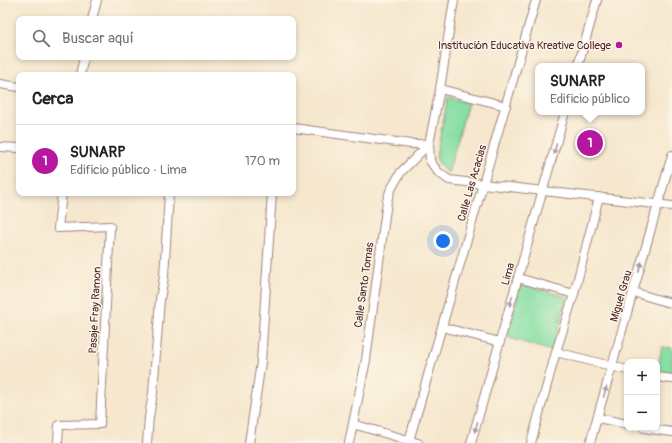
<!DOCTYPE html>
<html lang="es">
<head>
<meta charset="utf-8">
<style>
  body { margin:0; font-family:Pangolin,sans-serif; background:#f6f6f6; color:#222 }
  .controls { position:absolute; right:12px; bottom:12px; display:grid; overflow:hidden; border-radius:8px; box-shadow:0 2px 6px #0003 }
  .controls button { width:36px; height:36px; display:grid; place-items:center; padding:0; border:0; border-bottom:1px solid #e0e0e0; background:#fff; color:#222; font:20px sans-serif }
  .you { position:absolute; left:443px; top:241px; width:14px; height:14px; margin:-10px; border:3px solid #fff; border-radius:50%; background:#1a73e8; box-shadow:0 0 0 6px #1a73e833 }
  .badge { display:grid; place-items:center; width:26px; height:26px; border-radius:50%; background:#b5179e; color:#fff; font-size:13px; font-weight:700 }
  .pin { position:absolute; translate:-50% -50%; border:2px solid #fff; box-shadow:0 1px 4px #0006 }
  .popup { position:absolute; left:535px; top:63px; width:110px; height:52px; box-sizing:border-box; display:grid; place-content:center; border-radius:8px; background:#fff; filter:drop-shadow(0 1px 3px #0005); font-size:13px; white-space:nowrap; color:#767676 }
  .popup b { font-size:15px; color:#222 }
  .popup::after { content:''; position:absolute; left:50%; top:100%; margin-left:-8px; border:8px solid transparent; border-top-color:#fff }
  .list { margin:0; padding:0; list-style:none }
  h2 { display:flex; justify-content:space-between; align-items:center; height:52px; margin:0; padding:0 16px; font-size:17px }
  h2 small { font-size:13px; font-weight:400; color:#767676 }
  .list li { display:grid; grid-template-columns:26px 1fr auto; gap:12px; align-items:center; box-sizing:border-box; height:72px; padding:0 16px; border-top:1px solid #e0e0e0 }
  .list b { display:block; font-size:15px; white-space:nowrap }
  .list p { margin:0; font-size:13px; white-space:nowrap; color:#767676 }
  .list em { font-size:13px; font-style:normal; color:#767676 }
  .icon { flex:none; width:22px; height:22px; fill:none; stroke:currentColor; stroke-width:2; stroke-linecap:round; stroke-linejoin:round }
  .map { position:relative; flex:none; width:672px; height:443px; overflow:hidden }
  .search { position:absolute; background:#fff; box-shadow:0 2px 6px #0003; left:16px; top:16px; width:280px; height:44px; display:flex; align-items:center; gap:10px; box-sizing:border-box; padding:0 14px; border-radius:8px; color:#767676; font-size:15px }
  .panel { position:absolute; background:#fff; box-shadow:0 2px 6px #0003; left:16px; top:72px; width:280px; height:124px; border-radius:8px }
  .map>svg:first-child { display:block }
  .green { fill:#87dfa4; stroke:#687f68 }
  .lines { fill:none; stroke-linecap:round; stroke-linejoin:round }
  .minor-casing { stroke:#a0837c; stroke-width:10 }
  .minor { stroke:#fff; stroke-width:8 }
  .oneway { fill:#ae9aa0 }
  .poi-dot { fill:#b5179e; stroke:#fcf5e5; stroke-width:1.5 }
  .labels { text-anchor:middle; dominant-baseline:central; stroke-width:3; stroke-linejoin:round; paint-order:stroke }
  .poi-label { font-size:11px; fill:#4a1f2b; stroke:#fcf5e5; text-anchor:end }
  .street-label { font-size:11px; fill:#4a1f2b; stroke:#fcf5e5 }
</style>
</head>
<body>
<div class="map">
<svg width="672" height="443" viewBox="0 0 672 443">
  <rect width="100%" height="100%" fill="#fcf5e5"/>
  <filter id="ink" filterUnits="userSpaceOnUse"><feTurbulence type="fractalNoise" baseFrequency=".025" numOctaves="2"/><feDisplacementMap in="SourceGraphic" scale="8" xChannelSelector="R" yChannelSelector="G"/><feConvolveMatrix kernelMatrix="1 2 1 2 8 2 1 2 1" color-interpolation-filters="sRGB"/></filter>
  <filter id="wash" filterUnits="userSpaceOnUse"><feTurbulence type="fractalNoise" baseFrequency=".012" numOctaves="4" result="noise"/><feDisplacementMap in="SourceGraphic" scale="16" xChannelSelector="R" yChannelSelector="G"/><feGaussianBlur stdDeviation="0.9" result="paint"/><feColorMatrix in="noise" values="0 0 0 0 0 0 0 0 0 0 0 0 0 0 0 0 0 1.4 0 .05"/><feComposite in="paint" operator="in"/></filter>
  <g filter="url(#wash)">
    <rect width="100%" height="100%" fill="#f6e7ce"/>
    <!-- green -->
    <g class="green">
      <path d="M 448,97 L 468,103 L 448,173 C 442,169 439,164 436,157 Z"/>
      <polygon points="521,284 567,297 552,351 506,337"/>
      <polygon points="662,347 672,348 672,373 657,372"/>
    </g>
  </g>
  <g filter="url(#ink)">
    <g class="lines">
      <!-- minor casing -->
      <g class="minor-casing">
        <g id="minor">
          <polyline points="454,0 440,89 429,144 430,161 438,172 449,180 672,206"/>
          <polyline points="92,19 97,0"/>
          <polyline points="578,66 597,0"/>
          <polyline points="80,75 84,57"/>
          <polyline points="0,84 19,87"/>
          <polyline points="440,89 506,106"/>
          <polyline points="293,128 411,144 429,144"/>
          <polyline points="0,147 19,148"/>
          <polyline points="518,278 574,294"/>
          <polyline points="633,292 663,301 672,303"/>
          <polyline points="442,327 500,342"/>
          <polyline points="556,352 627,370"/>
          <polyline points="657,377 672,379"/>
          <polyline points="598,418 627,424"/>
          <polyline points="353,424 418,443"/>
          <polyline points="644,428 672,432"/>
          <polyline points="409,441 536,0"/>
          <polyline points="58,443 59,425 100,424 110,226 58,228 62,193"/>
          <polyline points="147,443 149,417 153,393 160,299 164,277 169,193"/>
          <polyline points="249,443 261,362 272,193"/>
          <polyline points="349,443 366,360 387,201 390,191 401,172 429,144"/>
          <polyline points="471,443 565,112"/>
          <polyline points="531,443 556,352 574,294 599,197"/>
          <polyline points="590,443 672,155"/>
        </g>
      </g>
      <!-- minor -->
      <use href="#minor" class="minor"/>
    </g>
    <!-- one-way arrows -->
    <defs><path id="oneway-solid" d="M-6-.8H1V-3.2L6.5 0L1 3.2V.8H-6Z"/></defs>
    <g class="oneway">
      <use href="#oneway-solid" transform="translate(555 149) rotate(106)"/>
      <use href="#oneway-solid" transform="translate(640 267) rotate(-74)"/>
      <use href="#oneway-solid" transform="translate(511 301) rotate(106)"/>
      <use href="#oneway-solid" transform="translate(605 392) rotate(-74)"/>
      <use href="#oneway-solid" transform="translate(476 427) rotate(106)"/>
    </g>
  </g>
  <!-- markers -->
  <circle class="poi-dot" cx="619" cy="45" r="4"/>
  <g class="labels">
    <!-- poi labels -->
    <g class="poi-label">
      <text x="611" y="45">Institución Educativa Kreative College</text>
    </g>
    <!-- street labels -->
    <g class="street-label">
      <text transform="translate(472 183) rotate(-74)">Calle Las Acacias</text>
      <text transform="translate(508 274) rotate(-74)">Lima</text>
      <text transform="translate(364 285) rotate(-82)">Calle Santo Tomas</text>
      <text transform="translate(621 296) rotate(-74)">Miguel Grau</text>
      <text transform="translate(95 310) rotate(-87)">Pasaje Fray Ramon</text>
    </g>
  </g>
</svg>
<div class="controls">
<button>+</button>
<button>−</button>
</div>
<div class="you"></div>
<div class="pin badge" style="left:590px;top:143px">1</div>
<div class="popup"><b>SUNARP</b>Edificio público</div>
<div class="search"><svg class="icon" aria-label="search" viewBox="0 0 24 24"><circle cx="10" cy="10" r="6"/><path d="M15 15l6 6"/></svg>Buscar aquí</div>
<section class="panel">
<h2>Cerca<small></small></h2>
<ul class="list">
<li><span class="badge">1</span><div><b>SUNARP</b><p>Edificio público · Lima</p></div><em>170 m</em></li>
</ul>
</section>
</div>
</body>
</html>
